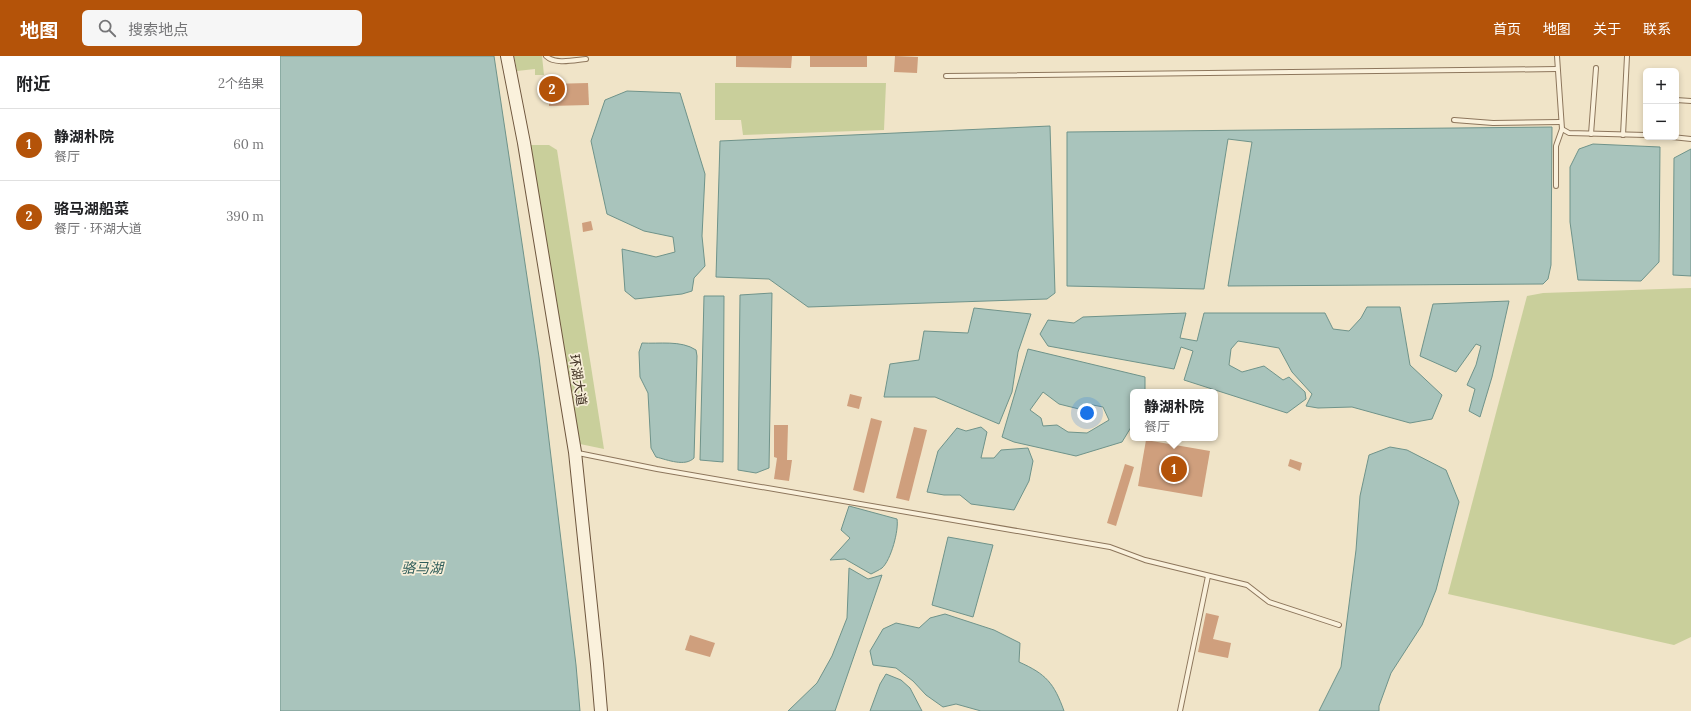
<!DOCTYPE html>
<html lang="zh">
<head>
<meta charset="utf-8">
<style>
  body { margin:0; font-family:Lora,"Noto Sans SC",serif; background:#f6f6f6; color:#202124 }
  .controls { position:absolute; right:12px; top:12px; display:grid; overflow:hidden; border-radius:6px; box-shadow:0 2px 6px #0003 }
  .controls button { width:36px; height:36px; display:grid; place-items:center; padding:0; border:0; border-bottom:1px solid #e0e0e0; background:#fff; color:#202124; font:20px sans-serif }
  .you { position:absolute; left:807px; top:357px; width:14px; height:14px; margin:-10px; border:3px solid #fff; border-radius:50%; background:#1a73e8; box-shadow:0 0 0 6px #1a73e833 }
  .badge { display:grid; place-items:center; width:26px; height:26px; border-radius:50%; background:#b45309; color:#fff; font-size:13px; font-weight:700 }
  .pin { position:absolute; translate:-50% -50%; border:2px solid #fff; box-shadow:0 1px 4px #0006 }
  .popup { position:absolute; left:850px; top:333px; width:88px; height:52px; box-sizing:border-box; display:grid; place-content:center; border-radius:6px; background:#fff; filter:drop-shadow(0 1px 3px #0005); font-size:13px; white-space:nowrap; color:#757577 }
  .popup b { font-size:15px; color:#202124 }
  .popup::after { content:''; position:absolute; left:50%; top:100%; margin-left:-8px; border:8px solid transparent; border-top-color:#fff }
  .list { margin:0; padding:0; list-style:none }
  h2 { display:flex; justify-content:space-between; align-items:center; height:52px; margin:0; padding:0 16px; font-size:17px }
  h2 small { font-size:13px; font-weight:400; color:#757577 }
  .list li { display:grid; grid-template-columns:26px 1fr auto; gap:12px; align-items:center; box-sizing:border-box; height:72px; padding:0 16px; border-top:1px solid #e0e0e0 }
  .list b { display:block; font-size:15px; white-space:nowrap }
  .list p { margin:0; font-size:13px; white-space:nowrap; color:#757577 }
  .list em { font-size:13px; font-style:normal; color:#757577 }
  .icon { flex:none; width:22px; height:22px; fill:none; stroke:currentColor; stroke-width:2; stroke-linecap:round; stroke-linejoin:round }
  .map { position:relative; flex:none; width:1411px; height:655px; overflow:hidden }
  header { display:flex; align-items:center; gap:24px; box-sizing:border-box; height:56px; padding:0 20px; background:#b45309; color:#fff }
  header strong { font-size:19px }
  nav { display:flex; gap:22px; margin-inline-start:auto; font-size:14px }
  .search { width:280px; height:36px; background:#f6f6f6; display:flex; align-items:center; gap:10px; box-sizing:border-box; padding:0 14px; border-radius:6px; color:#757577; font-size:15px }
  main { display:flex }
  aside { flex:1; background:#fff }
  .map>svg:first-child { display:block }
  .green { fill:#c9cf9b }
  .water { fill:#a9c4bc; stroke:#6f938a; fill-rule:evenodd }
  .building { fill:#cf9f7d }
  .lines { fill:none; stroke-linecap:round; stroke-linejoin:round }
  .service-casing { stroke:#8d765c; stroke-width:6 }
  .secondary-casing { stroke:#6f573f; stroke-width:14 }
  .service { stroke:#faf1dc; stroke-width:4 }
  .secondary { stroke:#faf1dc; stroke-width:12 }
  .labels { text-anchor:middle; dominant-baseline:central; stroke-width:3.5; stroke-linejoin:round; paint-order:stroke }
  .street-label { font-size:13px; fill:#3d2e20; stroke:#f7eed8 }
  .water-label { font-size:14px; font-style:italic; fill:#2f5d5a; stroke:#f7eed8 }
</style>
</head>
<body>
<header>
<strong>地图</strong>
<div class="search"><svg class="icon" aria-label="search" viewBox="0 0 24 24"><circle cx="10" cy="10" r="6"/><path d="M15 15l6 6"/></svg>搜索地点</div>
<nav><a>首页</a><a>地图</a><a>关于</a><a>联系</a></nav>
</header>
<main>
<aside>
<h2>附近<small>2个结果</small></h2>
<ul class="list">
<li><span class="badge">1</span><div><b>静湖朴院</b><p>餐厅</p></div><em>60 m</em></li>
<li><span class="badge">2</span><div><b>骆马湖船菜</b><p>餐厅 · 环湖大道</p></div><em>390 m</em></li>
</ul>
</aside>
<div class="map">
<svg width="1411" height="655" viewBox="0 0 1411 655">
  <rect width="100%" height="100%" fill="#f0e4c8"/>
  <!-- green -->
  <g class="green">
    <polygon points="234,0 262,0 264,19 255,19 255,13 237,15"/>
    <polygon points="435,27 606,27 604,74 463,79 461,64 435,64"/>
    <polygon points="250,89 269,89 277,94 324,393 300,388"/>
    <polygon points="1411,232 1411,581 1394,589 1168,538 1247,240 1263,237"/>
  </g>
  <!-- water -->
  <g class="water">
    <polygon points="0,0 214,0 259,301 296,609 300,655 0,655"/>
    <polygon points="347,35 400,37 425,118 422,180 425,210 414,222 412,235 402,238 355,243 345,235 342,193 376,201 395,196 393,181 364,175 327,158 311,85 325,44"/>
    <polygon points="770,70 775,237 767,243 528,251 489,223 436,221 440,85"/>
    <polygon points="1272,71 1271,209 1268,223 1263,228 948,230 972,86 948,83 924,233 787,230 787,76"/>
    <polygon points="1313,88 1380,91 1379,206 1361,225 1298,224 1290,166 1290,111 1299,93"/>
    <polygon points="1411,93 1411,220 1393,219 1394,102"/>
    <polygon points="492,237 489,412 476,417 458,414 460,239"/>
    <polygon points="424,240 444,240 443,406 420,404"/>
    <polygon points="1229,245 1212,321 1200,361 1189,355 1195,333 1187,329 1196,309 1201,290 1196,288 1176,316 1140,300 1153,248"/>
    <polygon points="1087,251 1120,251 1130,309 1162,339 1152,363 1130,367 1072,351 1038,352 1026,350 1032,338 1012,316 999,292 958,285 951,293 949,309 962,316 984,310 1003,324 1009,321 1025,336 1026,343 1007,357 904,324 913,295 901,291 894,313 768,290 760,278 768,264 794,267 803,261 906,257 900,282 917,285 924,257 1045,257 1053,273 1069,275 1081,262"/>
    <polygon points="694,252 751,258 738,296 732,336 719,368 655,341 604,341 610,308 639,304 644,275 688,277"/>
    <path d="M 362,287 C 379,288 401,284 416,294 L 417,300 L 414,402 C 405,411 388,404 376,401 L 371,392 L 368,337 L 360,321 L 359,296 Z"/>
    <path d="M 748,293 L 865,321 L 865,336 L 853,336 L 853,368 L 842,386 L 796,400 L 734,386 L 722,381 ZM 763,336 L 779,348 L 799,353 L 808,348 L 823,351 L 829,364 L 807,377 L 788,376 L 777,369 L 763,370 L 761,362 L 750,354 Z"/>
    <polygon points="701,371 707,376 701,402 714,402 721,394 748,392 753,405 749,425 734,454 691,448 680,439 664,439 647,436 658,395 677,372 686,375"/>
    <polygon points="1110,391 1127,394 1166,414 1179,446 1156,534 1142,569 1111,617 1099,650 1099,655 1039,655 1061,611 1076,494 1080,440 1089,399"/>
    <path d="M 569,450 L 617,463 C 619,474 611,504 602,512 C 599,514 595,516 591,518 L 565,503 L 550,504 L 570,482 L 561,474 Z"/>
    <polygon points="668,481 713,489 693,561 652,549"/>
    <polygon points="569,512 588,523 602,519 555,655 508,655 537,627 552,600 567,562"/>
    <path d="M 665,558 L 714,574 L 740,587 L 739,606 C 766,618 774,627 784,655 L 701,655 L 676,648 L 663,651 L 646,639 L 633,625 L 616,612 L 593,609 L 590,595 L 603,573 L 616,567 L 639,572 L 650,562 Z"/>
    <polygon points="606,618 621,624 630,632 642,655 590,655 600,628"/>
  </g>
  <!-- building -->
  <g class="building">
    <polygon points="456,0 512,0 511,12 456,11"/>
    <rect x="530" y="0" width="57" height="11"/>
    <polygon points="615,0 638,1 637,17 614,16"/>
    <polygon points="308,27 309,49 269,50 269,28"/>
    <polygon points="311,165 313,174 303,176 302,167"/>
    <polygon points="570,338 582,341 579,353 567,350"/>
    <polygon points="591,362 602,365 584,437 573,434"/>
    <polygon points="494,369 508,369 507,404 512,404 509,425 494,423 497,402 494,401"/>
    <polygon points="634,371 647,374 629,445 616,442"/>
    <polygon points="866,384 930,395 922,441 858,430"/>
    <polygon points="1010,403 1022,407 1020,415 1008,410"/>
    <polygon points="845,408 854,411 836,470 827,467"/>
    <polygon points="926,557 939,560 933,583 951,587 948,602 918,596"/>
    <polygon points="410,579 435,587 430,601 405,594"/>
  </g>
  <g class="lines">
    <!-- service casing -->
    <g class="service-casing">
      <g id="service">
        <path d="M 266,0 C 275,9 295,4 306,3"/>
        <polyline points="1277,0 1282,73 1289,77 1366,79"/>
        <polyline points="666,20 1277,13"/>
        <polyline points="1396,44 1411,45"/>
        <polyline points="1174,64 1213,67 1280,66"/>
        <polyline points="1311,78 1316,12"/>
        <polyline points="1343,79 1347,0"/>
        <polyline points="1392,81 1411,83"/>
        <polyline points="1276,130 1276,90 1282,73"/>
        <polyline points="298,397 377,413 830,491 865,504 967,529 989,546 1059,569"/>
        <polyline points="900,655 928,520"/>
      </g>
    </g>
    <!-- secondary casing -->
    <g class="secondary-casing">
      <polyline id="secondary" points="227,0 244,87 295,396 317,608 321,655"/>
    </g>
    <!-- service -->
    <use href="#service" class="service"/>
    <!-- secondary -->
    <use href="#secondary" class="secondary"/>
  </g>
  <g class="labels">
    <!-- street labels -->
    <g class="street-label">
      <text transform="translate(298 324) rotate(81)">环湖大道</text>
    </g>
    <!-- water labels -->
    <g class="water-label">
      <text x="142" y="512">骆马湖</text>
    </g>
  </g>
</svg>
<div class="controls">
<button>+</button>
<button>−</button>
</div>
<div class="you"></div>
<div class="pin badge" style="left:894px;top:413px">1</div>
<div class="popup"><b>静湖朴院</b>餐厅</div>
<div class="pin badge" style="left:272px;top:33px">2</div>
</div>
</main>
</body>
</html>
